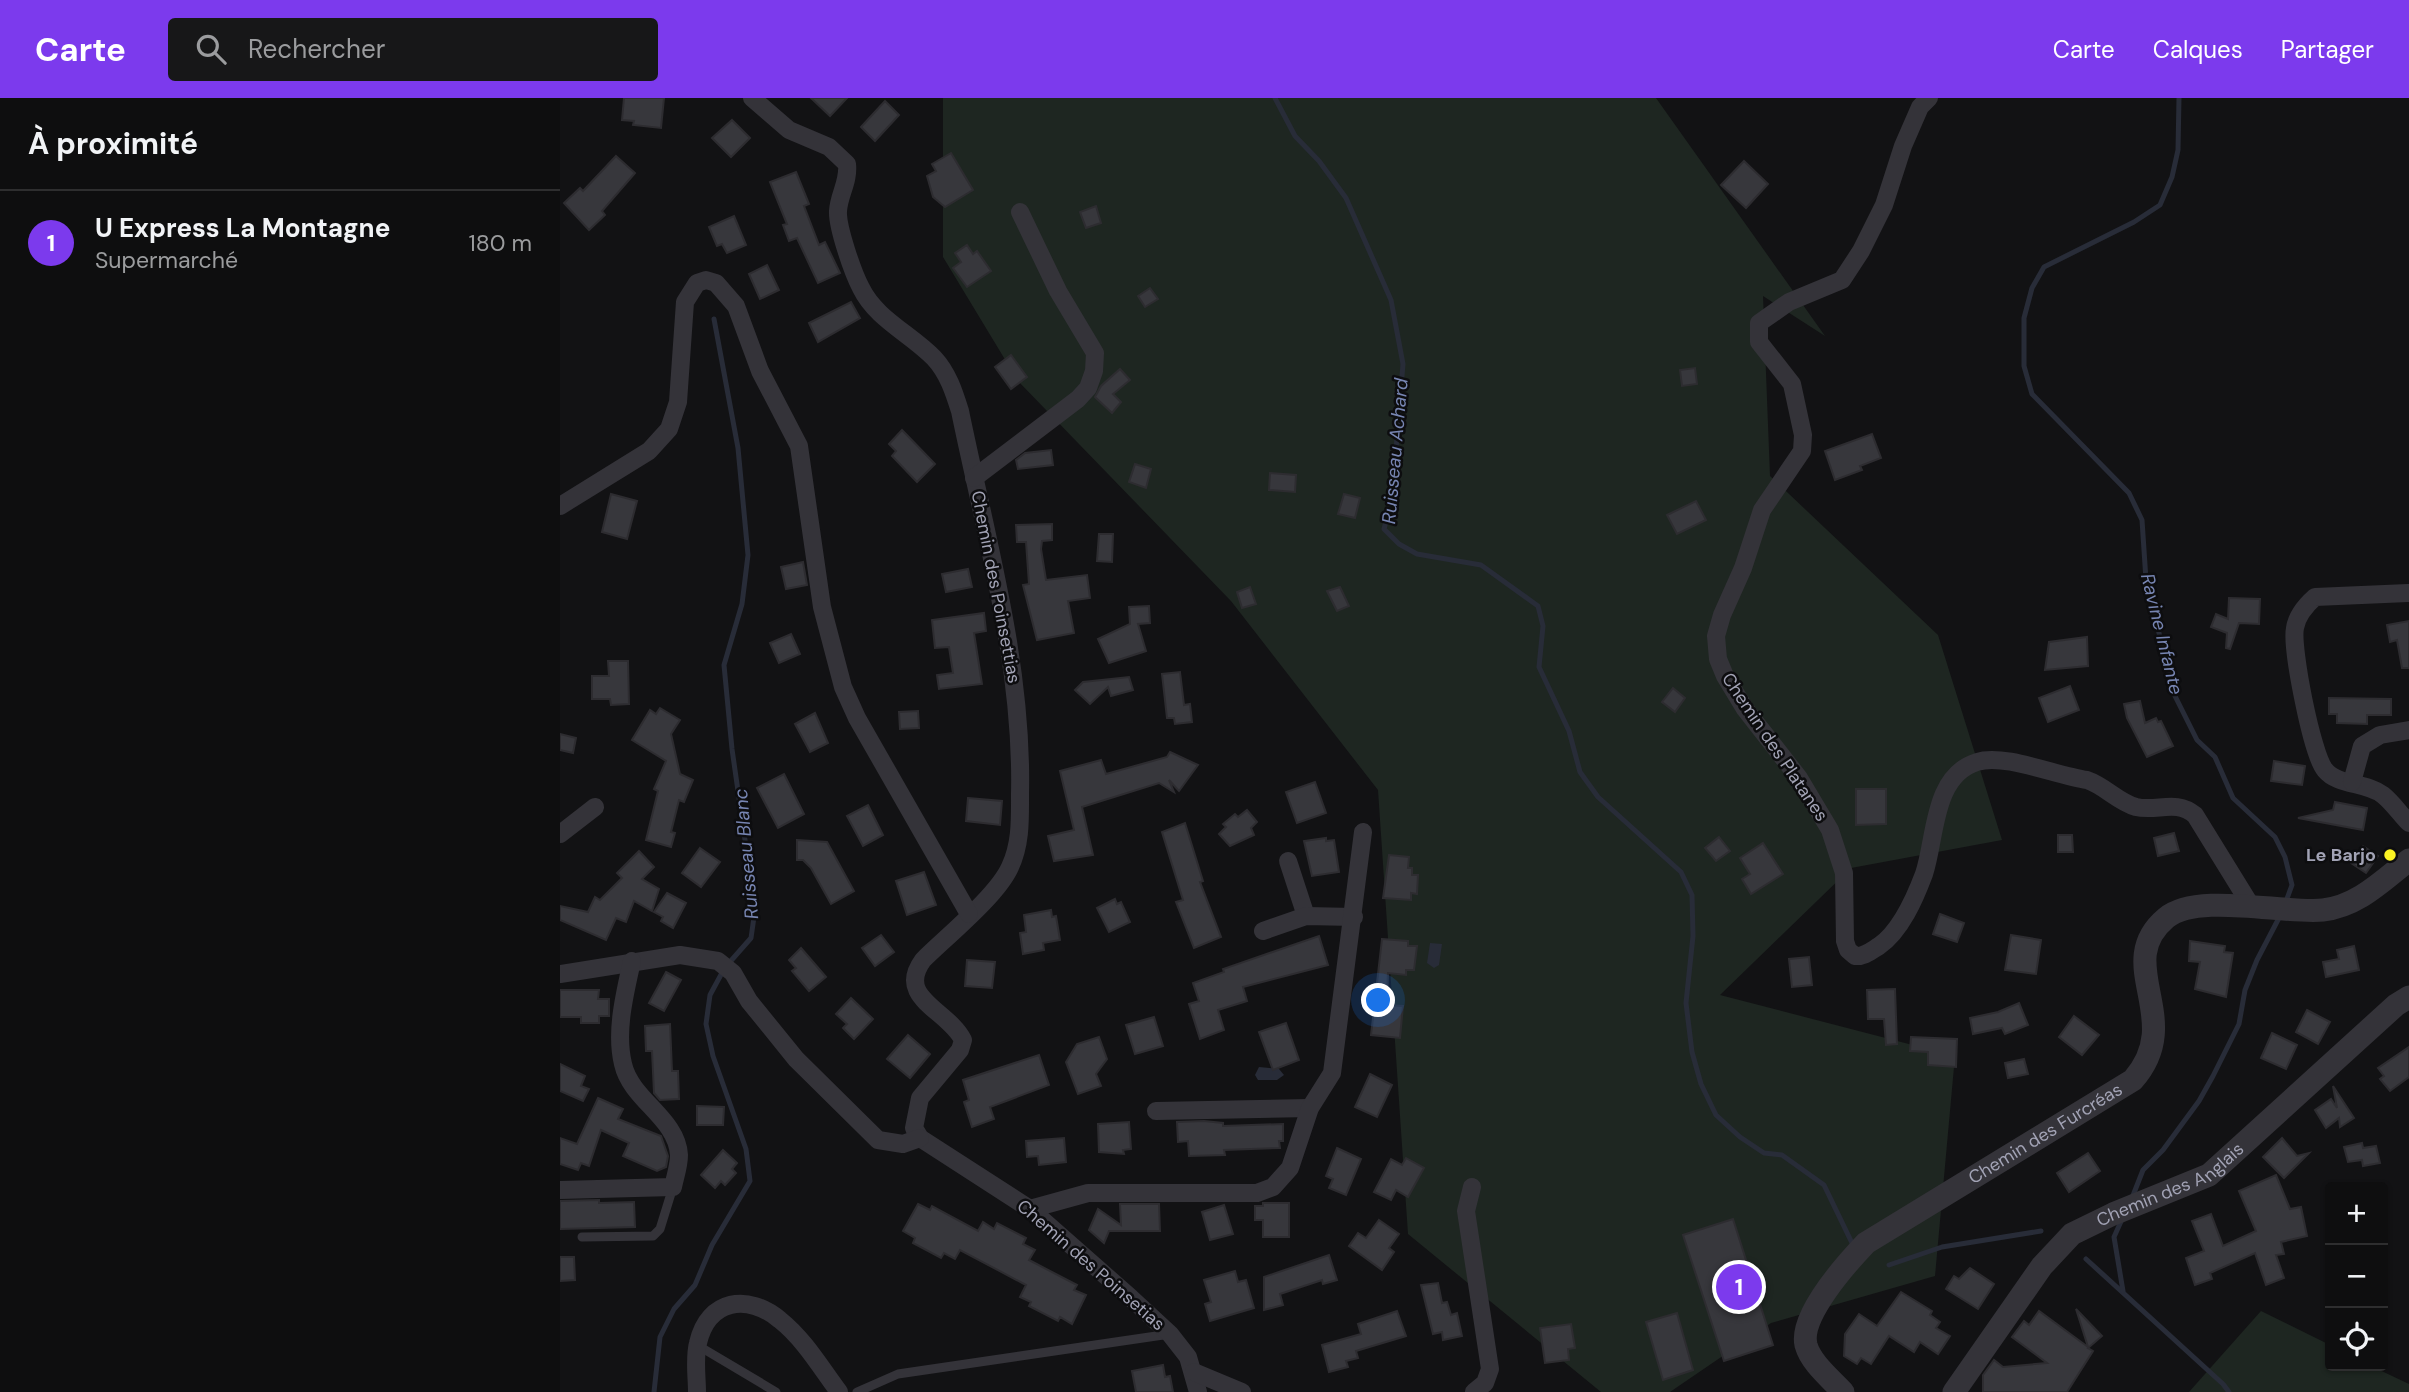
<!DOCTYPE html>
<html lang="fr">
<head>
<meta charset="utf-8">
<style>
  body { margin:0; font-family:"DM Sans",sans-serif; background:#171718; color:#f1f3f6 }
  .controls { position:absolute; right:21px; bottom:21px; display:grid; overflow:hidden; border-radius:7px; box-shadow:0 2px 5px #0004 }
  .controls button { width:63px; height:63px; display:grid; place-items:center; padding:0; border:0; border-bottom:2px solid #2e2e2f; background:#0e0e0f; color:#f1f3f6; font:35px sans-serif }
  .you { position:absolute; left:819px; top:903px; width:24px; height:24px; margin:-18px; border:5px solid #fff; border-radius:50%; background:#1a73e8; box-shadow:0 0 0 10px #1a73e833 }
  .badge { display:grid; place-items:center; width:46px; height:46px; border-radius:50%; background:#7c3aed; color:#fff; font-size:23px; font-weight:700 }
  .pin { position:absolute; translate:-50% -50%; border:4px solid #fff; box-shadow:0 2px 7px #0006 }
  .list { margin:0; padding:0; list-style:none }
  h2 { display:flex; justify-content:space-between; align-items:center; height:91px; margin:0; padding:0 28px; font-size:30px }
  h2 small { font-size:23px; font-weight:400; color:#9b9c9e }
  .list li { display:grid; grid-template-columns:46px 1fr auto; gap:21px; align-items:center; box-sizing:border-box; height:105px; padding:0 28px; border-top:2px solid #2e2e2f }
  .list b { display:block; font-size:26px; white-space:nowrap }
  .list p { margin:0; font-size:23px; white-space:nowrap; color:#9b9c9e }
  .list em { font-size:23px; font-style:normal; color:#9b9c9e }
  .icon { flex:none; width:38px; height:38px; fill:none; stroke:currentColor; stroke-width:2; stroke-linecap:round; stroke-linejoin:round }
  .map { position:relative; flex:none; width:1849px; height:1294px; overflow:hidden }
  header { display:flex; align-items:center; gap:42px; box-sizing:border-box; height:98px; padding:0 35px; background:#7c3aed; color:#fff }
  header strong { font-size:33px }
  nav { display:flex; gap:38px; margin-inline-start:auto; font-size:24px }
  .search { width:490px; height:63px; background:#171718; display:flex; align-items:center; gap:18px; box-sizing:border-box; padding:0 24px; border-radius:7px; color:#9b9c9e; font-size:26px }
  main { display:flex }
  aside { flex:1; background:#0e0e0f }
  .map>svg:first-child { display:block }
  .green { fill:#1e2621 }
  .water { fill:#282c38 }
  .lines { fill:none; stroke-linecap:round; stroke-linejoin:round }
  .stream { stroke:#282c38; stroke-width:5 }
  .building { fill:#37373c; stroke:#2d2c30; stroke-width:2 }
  .service { stroke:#343339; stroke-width:9 }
  .minor { stroke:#343339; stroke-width:18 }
  .tertiary { stroke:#343339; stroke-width:23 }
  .poi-dot { fill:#fbf323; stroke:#0d0d0f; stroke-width:2.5 }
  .labels { text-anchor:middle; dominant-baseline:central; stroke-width:5; stroke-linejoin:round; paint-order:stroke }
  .street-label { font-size:18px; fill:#a2a3b5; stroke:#0d0d0f }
  .poi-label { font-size:18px; font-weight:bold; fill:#a2a3b5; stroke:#0d0d0f; text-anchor:end }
  .water-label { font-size:19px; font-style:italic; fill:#7785b2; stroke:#0d0d0f }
</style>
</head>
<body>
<header>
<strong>Carte</strong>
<div class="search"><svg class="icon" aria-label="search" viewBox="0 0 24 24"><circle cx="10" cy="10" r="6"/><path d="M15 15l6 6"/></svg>Rechercher</div>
<nav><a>Carte</a><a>Calques</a><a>Partager</a></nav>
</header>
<main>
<aside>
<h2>À proximité<small></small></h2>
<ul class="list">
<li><span class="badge">1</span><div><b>U Express La Montagne</b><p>Supermarché</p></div><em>180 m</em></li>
</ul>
</aside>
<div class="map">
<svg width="1849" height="1294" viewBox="0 0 1849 1294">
  <rect width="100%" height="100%" fill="#121214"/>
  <!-- green -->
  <g class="green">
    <polygon points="383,0 1096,0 1265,238 1203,198 1210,378 1378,537 1442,742 1291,770 1160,897 1395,958 1375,1178 1211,1225 1110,1294 1041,1294 848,1136 818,692 671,503 458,283 383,159"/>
    <polygon points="1701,1213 1770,1247 1770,1268 1811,1268 1849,1286 1849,1294 1629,1294"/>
  </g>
  <!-- water -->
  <g class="water">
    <polygon points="870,845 882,846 879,867 874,870 867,865"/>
    <polygon points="699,969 719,971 724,977 717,982 698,982 695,977"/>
  </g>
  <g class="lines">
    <!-- stream -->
    <g class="stream">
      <polyline points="715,0 735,38 759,63 786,100 831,202 843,266 832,401 824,431 839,446 857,456 921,467 978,508 983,528 979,569 1009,633 1020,674 1038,699 1121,774 1132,797 1133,838 1126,905 1132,954 1141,986 1156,1017 1180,1039 1204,1055 1222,1057 1264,1087 1292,1145"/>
      <polyline points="1619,0 1618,52 1612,79 1600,107 1574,124 1484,169 1472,190 1464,220 1464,268 1472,296 1569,395 1582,422 1586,482 1614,596 1637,642 1655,659 1673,700 1715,739 1725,759 1732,787 1725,806"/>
      <polyline points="154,221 178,350 188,457 182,506 164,567 172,651 195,812 191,840 169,865"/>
      <polyline points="1572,1100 1583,1072 1603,1052 1639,1003 1653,978 1679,926 1685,892 1697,862 1720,818"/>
      <polyline points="1526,1161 1663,1286 1669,1294"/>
      <polyline points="1329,1167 1382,1149 1481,1133"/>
      <polyline points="1563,1193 1554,1139 1563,1119"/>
      <polyline points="94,1294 100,1239 114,1211 135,1187 152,1147 190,1083 186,1051 153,958 146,926 150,897 163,873"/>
    </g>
  </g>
  <!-- building -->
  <g class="building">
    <polygon points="64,0 104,0 101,30 73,27 74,23 62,22"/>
    <polygon points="251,0 287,0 270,18"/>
    <polygon points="325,3 339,17 315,43 301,29"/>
    <polygon points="172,22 190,40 171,59 152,40"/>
    <polygon points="391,55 413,92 385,109 373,99 367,78 376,73 372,66"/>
    <polygon points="56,58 75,75 42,113 45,117 29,132 4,105 20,90 23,93"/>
    <polygon points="1184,63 1208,86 1186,110 1161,87"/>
    <polygon points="236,74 249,106 244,108 259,147 265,144 280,175 258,185 237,140 229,143 223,127 227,126 210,84"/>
    <polygon points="536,108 541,125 526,130 520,114"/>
    <polygon points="174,118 186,147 167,155 162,146 157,148 149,129"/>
    <polygon points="407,147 413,156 417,153 431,173 407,189 393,170 401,164 395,155"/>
    <polygon points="207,167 219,192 200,201 189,176"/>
    <polygon points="590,190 598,201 585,209 578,198"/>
    <polygon points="291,204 300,220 258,244 249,225"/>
    <polygon points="451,257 467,279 451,291 435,269"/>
    <polygon points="1135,270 1137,286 1122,288 1120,272"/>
    <polygon points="560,271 570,282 553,296 561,304 552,315 535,299 541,288"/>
    <polygon points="342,332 375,366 357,384 332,358 336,353 329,346"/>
    <polygon points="1312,336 1321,360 1300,368 1302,372 1275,382 1265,353"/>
    <polygon points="491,352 493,367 458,371 456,362 465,355"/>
    <polygon points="575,366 591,371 586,390 569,384"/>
    <polygon points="710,375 736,377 735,394 709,392"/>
    <polygon points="51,396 77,403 67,441 42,434"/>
    <polygon points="784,396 800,400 795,420 778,416"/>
    <polygon points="1136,403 1146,422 1117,436 1107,417"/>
    <polygon points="492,426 492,442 482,443 481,451 486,482 527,477 530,500 508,503 514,535 477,542 463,487 469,486 466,444 457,444 456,427"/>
    <polygon points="539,436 553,436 552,464 537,463"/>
    <polygon points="243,464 247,487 226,491 221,469"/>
    <polygon points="408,471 412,489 386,494 382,476"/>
    <polygon points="690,489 696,506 682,510 677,494"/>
    <polygon points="780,489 789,508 777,513 767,493"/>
    <polygon points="1669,500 1700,501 1699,526 1679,525 1670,551 1666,550 1667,535 1651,529 1656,516 1668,521"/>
    <polygon points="589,508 590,525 578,526 586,553 549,565 538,541 570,526 569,509"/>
    <polygon points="424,515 426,533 414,535 422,586 379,591 377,577 393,575 389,549 375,550 372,522"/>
    <polygon points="1849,523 1849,570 1842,570 1837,542 1830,544 1827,527"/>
    <polygon points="231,536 240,556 219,565 210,545"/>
    <polygon points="1527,539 1528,568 1485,572 1489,544"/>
    <polygon points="48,563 68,563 69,606 51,607 50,601 32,601 32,578 49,578"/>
    <polygon points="620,574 624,607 630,606 632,624 615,626 614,620 607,620 602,576"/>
    <polygon points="569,579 573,592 551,598 548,589 530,606 515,592 523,584"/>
    <polygon points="1510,588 1519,612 1488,624 1479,600"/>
    <polygon points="1113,590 1125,600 1115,614 1102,604"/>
    <polygon points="1769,600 1831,601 1831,617 1807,617 1807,626 1777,625 1777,616 1769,616"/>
    <polygon points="1580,603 1585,625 1596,620 1598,624 1601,623 1613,648 1587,659 1567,620 1564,606"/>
    <polygon points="100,610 120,622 111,636 120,676 133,682 124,704 119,702 111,734 115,735 111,749 86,742 98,693 94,691 106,663 72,642 90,612 96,616"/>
    <polygon points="358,613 359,630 340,631 339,614"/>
    <polygon points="255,615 268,645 250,654 235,626"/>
    <polygon points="0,636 16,640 13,655 0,652"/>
    <polygon points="610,654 638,667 619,693 609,682 614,694 599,685 522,709 533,757 494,763 488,738 514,732 500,673 541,662 546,676 607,659"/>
    <polygon points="1714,663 1745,668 1742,687 1711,683"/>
    <polygon points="224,676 244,716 218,730 197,690"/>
    <polygon points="755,684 766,715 737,725 726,694"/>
    <polygon points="1296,691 1326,691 1326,726 1296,727"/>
    <polygon points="408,700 442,703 440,727 406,723"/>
    <polygon points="1775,704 1807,710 1803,732 1738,720 1773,712"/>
    <polygon points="308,707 323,737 303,748 287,718"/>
    <polygon points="687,712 697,724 691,730 694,737 670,748 659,736 666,729 663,726 675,716 678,719"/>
    <polygon points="625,725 643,783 640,784 661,839 634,850 616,804 623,802 602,734"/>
    <polygon points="1614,735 1619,753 1598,758 1594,740"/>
    <polygon points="1498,737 1512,737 1513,754 1498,754"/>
    <polygon points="1159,739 1170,753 1156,763 1145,750"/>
    <polygon points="766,740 766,743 774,742 779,774 752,778 744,743"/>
    <polygon points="237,742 267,744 294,793 271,806 251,770 243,762 237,762"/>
    <polygon points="1203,745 1223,776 1191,796 1182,781 1190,776 1180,760"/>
    <polygon points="1803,748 1818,758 1806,775 1791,765"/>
    <polygon points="140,750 160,764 141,789 122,775"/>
    <polygon points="79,753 94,769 82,781 99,791 92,813 74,803 66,824 56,820 46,842 0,822 0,808 28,814 35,799 40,802 62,780 57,775"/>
    <polygon points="829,757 849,759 848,770 852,770 852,777 858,777 857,796 851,795 851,802 823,800"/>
    <polygon points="364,774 376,807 347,817 336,783"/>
    <polygon points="107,795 126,805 113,830 101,823 103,819 94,814"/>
    <polygon points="555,801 557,806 561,804 570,824 549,834 537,810"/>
    <polygon points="491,812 492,819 496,818 500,842 483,845 484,852 463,856 460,835 466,834 464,817"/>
    <polygon points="1380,816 1404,825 1397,844 1373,836"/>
    <polygon points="321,837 334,854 315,868 302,850"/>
    <polygon points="1451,837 1481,842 1476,876 1445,872"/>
    <polygon points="759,838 768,867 683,889 687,903 658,912 664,932 640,941 629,906 639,903 633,885 664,874 663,871"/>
    <polygon points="822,841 848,843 848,848 857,848 854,872 846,872 846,877 828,875 827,907 843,908 840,940 811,937"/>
    <polygon points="1630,843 1665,848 1664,854 1673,855 1666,899 1635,891 1640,864 1629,863"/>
    <polygon points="1794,848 1799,872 1766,879 1763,864 1779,861 1777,852"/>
    <polygon points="241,850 266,879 249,893 232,873 236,870 229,862"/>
    <polygon points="1249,859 1252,887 1232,889 1229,861"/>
    <polygon points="407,862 435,864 432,890 405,888"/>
    <polygon points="106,874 121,882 104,913 89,905"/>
    <polygon points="1335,891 1337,946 1326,947 1324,921 1308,921 1307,892"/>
    <polygon points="0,892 39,892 38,901 49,901 49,918 39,918 39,925 21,925 21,919 0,919"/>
    <polygon points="291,900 313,921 294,941 283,930 287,926 276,916"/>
    <polygon points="1459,905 1468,927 1445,936 1442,930 1413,936 1410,920 1438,914"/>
    <polygon points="1747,912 1770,924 1758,946 1736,934"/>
    <polygon points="1514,918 1539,937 1522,957 1499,939"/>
    <polygon points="594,919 603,948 575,956 566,927"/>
    <polygon points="726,925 739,962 713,972 699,934"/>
    <polygon points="110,926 112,973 118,973 119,1001 100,1002 94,995 92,953 86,953 85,928"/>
    <polygon points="1712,935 1737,947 1726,971 1701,960"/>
    <polygon points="348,937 370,956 350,980 327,961"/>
    <polygon points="539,939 547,961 536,976 541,988 518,996 506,964 517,946"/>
    <polygon points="1351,939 1397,941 1396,969 1368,967 1368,954 1350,953"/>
    <polygon points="1849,949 1849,979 1830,993 1820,981 1824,978 1818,970"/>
    <polygon points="479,957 489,987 430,1009 434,1021 412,1029 404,1004 409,1002 403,982"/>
    <polygon points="1464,961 1468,976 1448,980 1445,965"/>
    <polygon points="0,966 25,978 21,988 29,991 23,1003 0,993"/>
    <polygon points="810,976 832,987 817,1019 795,1009"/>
    <polygon points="1773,988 1794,1020 1780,1029 1779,1020 1766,1030 1755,1012 1771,1001 1777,1010"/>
    <polygon points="38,1000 63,1011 58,1021 101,1038 108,1058 106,1069 97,1073 63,1058 69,1045 41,1032 29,1068 21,1065 18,1072 0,1066 0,1040 17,1046"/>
    <polygon points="137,1008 164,1009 163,1027 137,1027"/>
    <polygon points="644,1023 663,1025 663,1028 723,1026 723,1043 719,1043 720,1050 664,1052 665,1057 629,1058 628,1043 618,1044 617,1024"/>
    <polygon points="569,1024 571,1051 563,1052 564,1056 539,1054 538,1026"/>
    <polygon points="504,1040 506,1064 479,1067 478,1058 467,1059 466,1043"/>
    <polygon points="1722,1040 1737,1058 1749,1055 1724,1080 1703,1059"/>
    <polygon points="1802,1045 1803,1050 1816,1048 1820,1065 1803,1068 1802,1062 1788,1064 1784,1049"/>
    <polygon points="777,1050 801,1061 786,1097 769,1090 773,1081 766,1078"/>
    <polygon points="163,1052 177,1065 172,1071 176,1075 165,1087 161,1083 155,1090 141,1077"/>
    <polygon points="1528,1055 1540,1073 1509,1094 1497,1075"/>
    <polygon points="846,1060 864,1070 848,1099 836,1092 831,1102 814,1094 831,1061 842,1067"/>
    <polygon points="1716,1077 1730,1111 1741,1109 1747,1138 1721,1144 1724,1156 1716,1157 1724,1180 1706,1187 1695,1155 1650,1175 1652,1181 1635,1187 1626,1160 1644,1153 1632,1123 1651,1116 1663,1148 1696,1133 1679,1093"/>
    <polygon points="39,1102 39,1105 74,1104 75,1129 0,1131 0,1103"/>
    <polygon points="703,1105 729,1105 729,1139 703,1139 703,1122 695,1122 695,1108 703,1108"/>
    <polygon points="358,1106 370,1112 372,1108 418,1133 423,1124 434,1131 437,1125 466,1140 463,1146 475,1152 469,1162 517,1187 514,1192 526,1197 512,1226 500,1219 498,1223 469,1208 471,1204 460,1199 466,1187 400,1152 395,1161 384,1155 381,1160 353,1145 355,1140 343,1133"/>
    <polygon points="560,1106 599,1106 600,1133 549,1133 544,1145 529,1132 538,1111 561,1127"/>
    <polygon points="664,1107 673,1136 650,1142 642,1114"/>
    <polygon points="1173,1121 1213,1247 1164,1263 1123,1137"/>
    <polygon points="819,1122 839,1136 829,1150 834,1154 822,1172 789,1148 798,1135 806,1140"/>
    <polygon points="769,1157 777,1182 763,1186 762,1182 720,1196 723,1207 704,1212 704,1179"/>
    <polygon points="0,1159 14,1159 15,1182 0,1183"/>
    <polygon points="1410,1170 1434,1186 1418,1211 1386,1191 1394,1178 1399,1181"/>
    <polygon points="675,1173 678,1184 686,1182 694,1210 650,1223 645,1206 651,1204 644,1182"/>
    <polygon points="878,1185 882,1205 887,1204 891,1217 897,1215 902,1238 883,1242 882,1234 873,1236 861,1187"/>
    <polygon points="1341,1194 1372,1213 1370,1217 1380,1224 1376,1230 1390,1238 1378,1256 1360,1244 1354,1254 1329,1238 1311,1266 1301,1260 1297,1266 1284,1258 1285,1236 1299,1216 1317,1228"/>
    <polygon points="1516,1211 1542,1238 1528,1250 1533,1253 1507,1294 1423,1294 1423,1277 1434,1262 1443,1269 1487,1265 1452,1239 1464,1223 1469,1227 1479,1213 1528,1249"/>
    <polygon points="837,1213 846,1238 796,1253 798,1260 786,1263 788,1269 769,1274 762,1247 801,1236 798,1226"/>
    <polygon points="1117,1215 1133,1272 1103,1282 1086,1224"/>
    <polygon points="1011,1226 1015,1250 1008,1251 1009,1262 985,1265 980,1230"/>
    <polygon points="603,1267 605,1279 610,1278 613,1294 576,1294 572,1273"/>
  </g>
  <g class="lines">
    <!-- service -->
    <g class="service">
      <polyline points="22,1139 93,1138 100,1131 113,1089"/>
      <polyline points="137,1247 216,1294"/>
      <polyline points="297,1294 338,1276 610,1236"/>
    </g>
    <!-- minor -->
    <g class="minor">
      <path d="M 192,0 L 229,32 L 269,49 L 287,66 C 289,84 279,96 278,113 C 277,129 293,175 301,190 C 316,221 351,236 374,260 C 388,275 394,294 400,313 C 426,440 463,566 460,696 C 460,721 461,746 450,769 C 437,798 386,839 363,862 C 335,900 388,912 403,942 L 400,952 L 360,1000 L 354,1030 L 360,1040 L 470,1111 L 571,1200 L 610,1236 L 628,1259 L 638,1294"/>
      <path d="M 1369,0 L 1360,9 L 1343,48 L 1324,107 L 1301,153 L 1282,182 L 1229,204 L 1199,225 L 1199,244 L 1232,286 L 1243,337 L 1242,353 L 1202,412 L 1183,470 L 1162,517 L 1156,538 L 1158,561 L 1165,578 L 1185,611 L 1239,680 L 1270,732 L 1284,775 L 1285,843 L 1288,852 L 1295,858 C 1304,859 1311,853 1319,848 C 1341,833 1355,800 1364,776 C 1376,741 1372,678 1417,664 C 1444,655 1497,678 1527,682 C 1545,688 1558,704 1576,709 C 1597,714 1616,701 1635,717 L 1693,811"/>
      <polyline points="414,380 518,301 528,290 534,273 535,255 498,193 460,114"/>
      <polyline points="0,408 89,353 109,331 118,304 125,204 137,185 146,182 156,185 176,208 200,273 239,348 262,509 283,589 297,620 409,816"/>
      <path d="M 1848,495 L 1755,499 C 1746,507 1737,517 1735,530 C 1731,549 1752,657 1765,672 C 1778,688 1806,684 1823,697 C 1833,705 1841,717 1849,725"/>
      <polyline points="1792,684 1802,648 1820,637 1849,632"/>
      <polyline points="0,736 35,709"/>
      <polyline points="728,763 746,818"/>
      <polyline points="703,833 746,818 794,819"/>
      <polyline points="0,876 120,857 158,863 173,875 189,903 236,961 318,1042 343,1046 360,1040"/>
      <polyline points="596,1013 750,1010"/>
      <polyline points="912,1089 906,1113 930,1271 925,1285 914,1294"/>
      <path d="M 0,1092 L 113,1089 C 115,1079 119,1068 119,1057 C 117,1020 71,1002 63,966 C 55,933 65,895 72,863"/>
      <polyline points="470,1111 528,1095 697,1095 713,1089 730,1070 750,1010 772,975 803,734"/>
      <polyline points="634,1274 682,1294"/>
      <path d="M 137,1294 C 137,1279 134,1260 138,1245 C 148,1201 188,1195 220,1222 C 244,1241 261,1270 279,1294"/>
    </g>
    <!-- tertiary -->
    <g class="tertiary">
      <path id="s1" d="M 1283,1294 C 1270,1280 1251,1265 1246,1247 C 1239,1218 1287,1165 1306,1145 L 1573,982 C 1627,921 1551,866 1606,820 C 1637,794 1723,816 1763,812 C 1798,808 1822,783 1849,762"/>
      <path id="s2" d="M 1394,1294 L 1482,1168 L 1512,1136 L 1553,1116 L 1649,1077 L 1836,907 L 1849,899"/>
    </g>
  </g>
  <!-- markers -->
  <circle class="poi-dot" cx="1830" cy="757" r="7"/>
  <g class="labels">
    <!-- street labels -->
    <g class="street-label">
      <text transform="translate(436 489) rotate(79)">Chemin des Poinsettias</text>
      <text transform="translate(1215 649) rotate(56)">Chemin des Platanes</text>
      <text stroke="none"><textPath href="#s1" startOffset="392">Chemin des Furcréas</textPath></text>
      <text stroke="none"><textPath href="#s2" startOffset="308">Chemin des Anglais</textPath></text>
      <text transform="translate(531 1167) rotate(41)">Chemin des Poinsetias</text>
    </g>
    <!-- poi labels -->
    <g class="poi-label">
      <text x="1816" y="757">Le Barjo</text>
    </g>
    <!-- water labels -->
    <g class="water-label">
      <text transform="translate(835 353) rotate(-85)">Ruisseau Achard</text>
      <text transform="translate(1602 536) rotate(76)">Ravine Infante</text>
      <text transform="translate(186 756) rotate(-95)">Ruisseau Blanc</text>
    </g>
  </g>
</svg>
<div class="controls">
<button>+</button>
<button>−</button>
<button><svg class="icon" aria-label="locate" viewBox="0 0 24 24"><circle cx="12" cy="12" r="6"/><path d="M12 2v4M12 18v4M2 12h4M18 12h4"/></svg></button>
</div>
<div class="you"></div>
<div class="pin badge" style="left:1179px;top:1189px">1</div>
</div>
</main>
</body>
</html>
